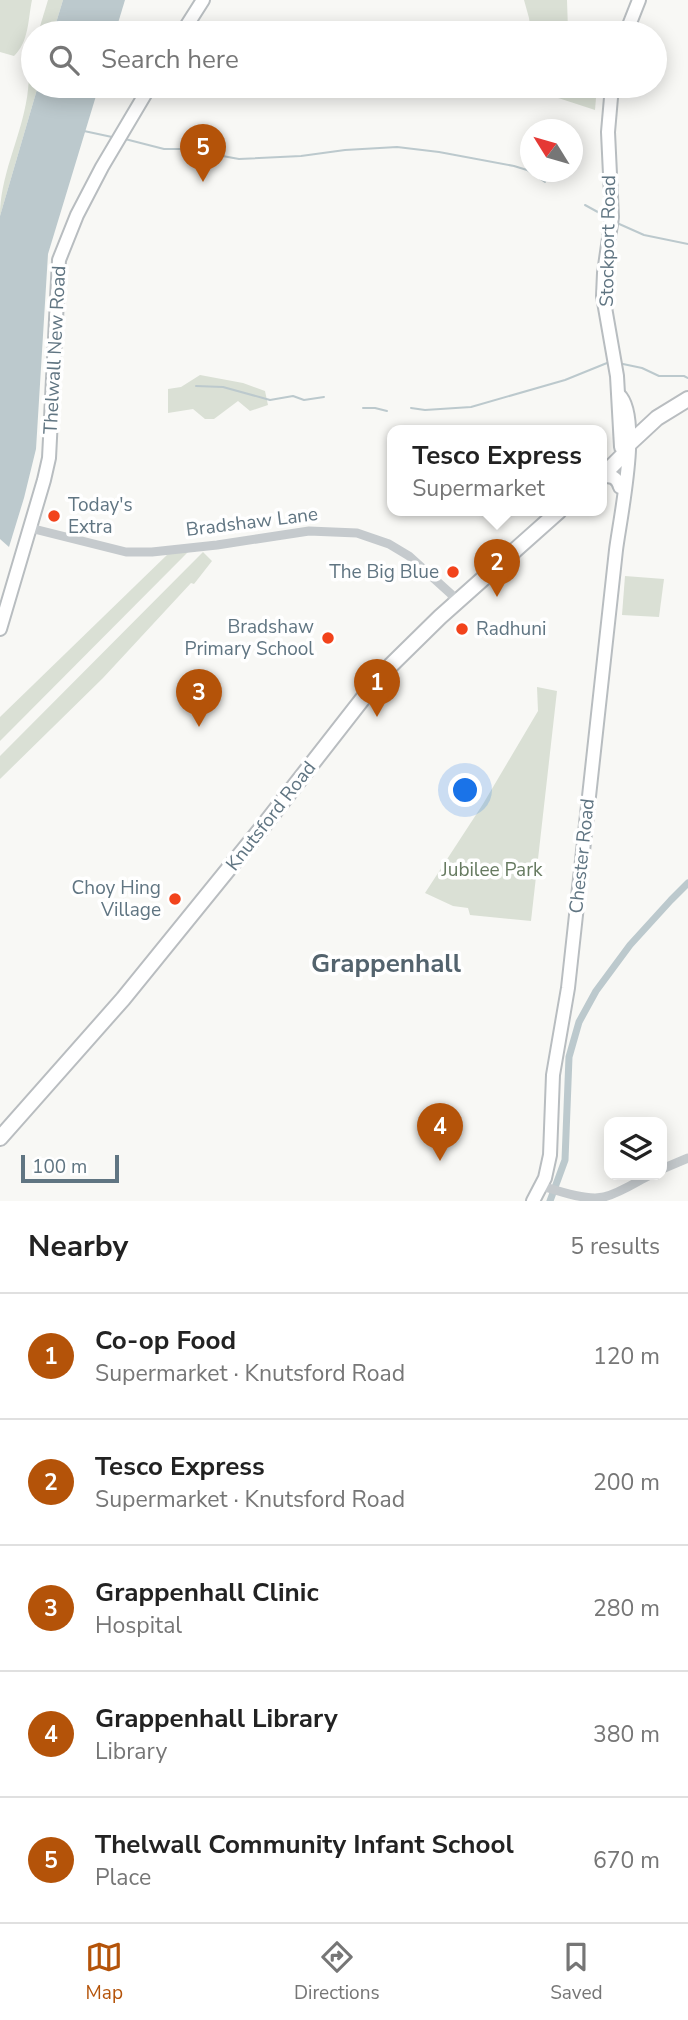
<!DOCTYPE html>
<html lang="en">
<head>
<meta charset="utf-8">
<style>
  body { margin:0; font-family:"Nunito Sans",sans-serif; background:#f2f2f2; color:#222 }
  .controls { position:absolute; right:21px; bottom:21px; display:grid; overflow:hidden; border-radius:14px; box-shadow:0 4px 18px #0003 }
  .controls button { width:63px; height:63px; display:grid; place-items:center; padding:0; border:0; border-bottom:2px solid #e0e0e0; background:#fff; color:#222; font:35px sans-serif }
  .compass { position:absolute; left:520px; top:119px; width:63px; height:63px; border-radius:50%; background:#fff; box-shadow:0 4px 18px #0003; rotate:307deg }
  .scale { position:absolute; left:21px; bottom:18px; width:98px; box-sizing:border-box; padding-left:7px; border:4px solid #607582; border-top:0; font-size:19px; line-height:24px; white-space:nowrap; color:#607582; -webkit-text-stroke:5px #fff; paint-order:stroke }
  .you { position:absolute; left:466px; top:791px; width:24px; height:24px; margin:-18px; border:5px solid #fff; border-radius:50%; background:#1a73e8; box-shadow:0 0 0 10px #1a73e833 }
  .badge { display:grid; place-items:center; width:46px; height:46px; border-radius:50%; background:#b45309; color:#fff; font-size:23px; font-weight:700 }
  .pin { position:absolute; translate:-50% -58px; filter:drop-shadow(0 2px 4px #0008) }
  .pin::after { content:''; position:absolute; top:37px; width:24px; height:21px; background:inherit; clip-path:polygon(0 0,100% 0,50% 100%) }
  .popup { position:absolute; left:387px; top:425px; width:220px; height:91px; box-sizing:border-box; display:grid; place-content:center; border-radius:14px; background:#fff; filter:drop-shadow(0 2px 5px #0005); font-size:23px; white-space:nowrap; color:#767676 }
  .popup b { font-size:26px; color:#222 }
  .popup::after { content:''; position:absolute; left:50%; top:100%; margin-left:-14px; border:14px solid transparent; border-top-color:#fff }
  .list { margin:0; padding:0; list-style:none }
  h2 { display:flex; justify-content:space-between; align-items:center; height:91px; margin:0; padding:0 28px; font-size:30px }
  h2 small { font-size:23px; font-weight:400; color:#767676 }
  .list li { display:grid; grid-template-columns:46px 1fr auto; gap:21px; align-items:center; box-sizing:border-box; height:126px; padding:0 28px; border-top:2px solid #e0e0e0 }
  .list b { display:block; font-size:26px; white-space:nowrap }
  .list p { margin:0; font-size:23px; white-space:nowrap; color:#767676 }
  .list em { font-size:23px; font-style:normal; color:#767676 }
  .icon { flex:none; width:38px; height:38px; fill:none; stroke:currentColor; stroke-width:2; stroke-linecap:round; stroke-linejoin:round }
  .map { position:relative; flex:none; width:688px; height:1201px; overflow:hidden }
  .search { position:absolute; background:#fff; box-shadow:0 4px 18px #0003; left:21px; right:21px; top:21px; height:77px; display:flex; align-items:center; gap:18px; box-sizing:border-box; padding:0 24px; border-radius:38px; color:#767676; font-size:26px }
  .sheet { height:721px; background:#fff }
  nav { display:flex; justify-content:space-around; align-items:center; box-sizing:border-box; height:98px; border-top:2px solid #e0e0e0; background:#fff; font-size:19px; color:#767676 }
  nav a { display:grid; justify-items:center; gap:4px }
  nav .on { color:#b45309 }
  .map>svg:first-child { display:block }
  .green { fill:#dae0d5 }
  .water { fill:#bcc9cd }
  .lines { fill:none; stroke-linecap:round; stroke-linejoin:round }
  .stream { stroke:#bcc9cd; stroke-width:2 }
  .canal { stroke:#bcc9cd; stroke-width:7 }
  .major-casing { stroke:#b8bdc0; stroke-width:16 }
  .highway-casing { stroke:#b9bdc0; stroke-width:18 }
  .minor { stroke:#c5cacd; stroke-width:9 }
  .major { stroke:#fff; stroke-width:12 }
  .highway { stroke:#fff; stroke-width:14 }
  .poi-dot { fill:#f2431b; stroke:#fff; stroke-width:2.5 }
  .labels { text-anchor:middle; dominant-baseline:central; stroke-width:7; stroke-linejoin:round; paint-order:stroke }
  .street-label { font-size:19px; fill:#607582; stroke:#fff }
  .poi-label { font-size:19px; fill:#607582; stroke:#fff; text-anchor:end }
  .park-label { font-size:19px; fill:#667a60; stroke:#fff }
  .district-label { font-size:26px; font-weight:bold; fill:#53636d; stroke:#fff }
</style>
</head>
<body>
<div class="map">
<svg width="688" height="1201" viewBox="0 0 688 1201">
  <rect width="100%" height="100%" fill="#f8f8f5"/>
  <!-- green -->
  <g class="green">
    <path d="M 0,0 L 32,0 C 28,19 29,42 14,56 L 0,52 Z"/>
    <polygon points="48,0 63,0 53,33 38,33"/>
    <polygon points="524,0 567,0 568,30 603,31 603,33 531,33 529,18"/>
    <path d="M 33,49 L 33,86 L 38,86 L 0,216 C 0,177 19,141 26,103 C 30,85 28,66 33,49 Z"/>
    <polygon points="544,86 597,86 595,110 549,95"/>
    <polygon points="200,375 243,383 265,391 268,405 250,411 238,401 214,419 205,419 193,409 168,413 168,389 181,387"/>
    <polygon points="188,552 0,741 0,717 169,553"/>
    <polygon points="203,552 212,561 194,584 191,583 103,678 0,779 0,756"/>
    <polygon points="625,576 664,579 659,617 622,615"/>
    <polygon points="537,687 557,691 531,921 470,915 468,908 453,906 425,893 483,804 538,711"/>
  </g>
  <!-- water -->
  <g class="water">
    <polygon points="63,0 125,0 115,33 53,33"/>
    <polygon points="38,86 99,86 48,254 36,449 24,498 9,547 0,539 0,216"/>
  </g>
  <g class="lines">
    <!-- stream -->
    <g class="stream">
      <polyline points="84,131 112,137"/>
      <polyline points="125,139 164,149 184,149 239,159 301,156 345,150 397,147 439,152 514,166 527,170 545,182"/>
      <polyline points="585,205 605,216"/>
      <polyline points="617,223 644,235 688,244"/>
      <polyline points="623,364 642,368 659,376 684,376 688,378"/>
      <polyline points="196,386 223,387 270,400 293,396 304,400 324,397"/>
      <polyline points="363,408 375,408 387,411"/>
      <polyline points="411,408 425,410 471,407 565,380 607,363"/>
    </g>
    <!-- canal -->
    <polyline class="canal" points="550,1201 565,1160 569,1057 579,1022 596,991 630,945 671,900 688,883"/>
    <!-- major casing -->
    <g class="major-casing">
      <g id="major">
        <polyline points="182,33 203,0"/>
        <polyline points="626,33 639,0"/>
        <polyline points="612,86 608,132 612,217 604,273 603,296 617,376 621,447"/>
        <path d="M 602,477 C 611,475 617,477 620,487"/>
        <polyline points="0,629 44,480 49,458 59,260 77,215 102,167 150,86"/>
        <path d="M 533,1201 L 545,1178 L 550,1155 L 553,1075 L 568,988 L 616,550 C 620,518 642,416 619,395"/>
      </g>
    </g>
    <!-- highway casing -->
    <g class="highway-casing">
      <g id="highway">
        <polyline points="602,476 622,456 629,444 657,418 688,399"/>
        <polyline points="0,1138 123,999 261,829 382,674 440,617 559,511"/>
      </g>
    </g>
    <!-- minor -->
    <g class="minor">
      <polyline points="30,528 126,552 152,552 217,545 309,531 357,533 389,544 409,556 451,594 456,603"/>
      <polyline points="662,1169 688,1158"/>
      <path d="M 542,1186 C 558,1191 587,1201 604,1197 C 620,1193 636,1182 650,1175"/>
    </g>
    <!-- major -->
    <use href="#major" class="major"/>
    <!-- highway -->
    <use href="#highway" class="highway"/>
  </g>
  <!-- markers -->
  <g class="poi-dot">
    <circle cx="54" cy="516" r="7"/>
    <circle cx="453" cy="572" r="7"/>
    <circle cx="462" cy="629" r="7"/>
    <circle cx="328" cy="638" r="7"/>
    <circle cx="175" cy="899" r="7"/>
  </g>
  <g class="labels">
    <!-- street labels -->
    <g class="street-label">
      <text transform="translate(608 241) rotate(-89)">Stockport Road</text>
      <text transform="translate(55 350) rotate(-87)">Thelwall New Road</text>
      <text transform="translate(252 522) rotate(-7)">Bradshaw Lane</text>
      <text transform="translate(271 816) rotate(-52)">Knutsford Road</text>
      <text transform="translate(582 856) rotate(-84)">Chester Road</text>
    </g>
    <!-- poi labels -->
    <g class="poi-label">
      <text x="68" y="505" text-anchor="start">Today's<tspan x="68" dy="22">Extra</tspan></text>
      <text x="439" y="572">The Big Blue</text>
      <text x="314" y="627">Bradshaw<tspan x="314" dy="22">Primary School</tspan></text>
      <text x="476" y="629" text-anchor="start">Radhuni</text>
      <text x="161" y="888">Choy Hing<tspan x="161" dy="22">Village</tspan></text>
    </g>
    <!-- park labels -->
    <g class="park-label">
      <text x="492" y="870">Jubilee Park</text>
    </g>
    <!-- district labels -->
    <g class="district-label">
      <text x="386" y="963">Grappenhall</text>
    </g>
  </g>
</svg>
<div class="controls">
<button><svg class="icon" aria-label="layers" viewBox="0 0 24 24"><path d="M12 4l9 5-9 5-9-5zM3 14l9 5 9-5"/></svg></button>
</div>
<svg class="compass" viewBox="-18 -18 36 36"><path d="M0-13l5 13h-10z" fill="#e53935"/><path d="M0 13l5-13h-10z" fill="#767676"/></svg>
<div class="scale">100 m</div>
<div class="you"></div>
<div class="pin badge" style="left:377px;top:717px">1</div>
<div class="pin badge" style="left:497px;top:597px">2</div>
<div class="popup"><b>Tesco Express</b>Supermarket</div>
<div class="pin badge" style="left:199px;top:727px">3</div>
<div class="pin badge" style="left:440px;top:1161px">4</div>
<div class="pin badge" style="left:203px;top:182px">5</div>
<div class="search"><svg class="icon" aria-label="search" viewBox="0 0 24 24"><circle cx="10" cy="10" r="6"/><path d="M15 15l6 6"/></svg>Search here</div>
</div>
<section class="sheet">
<h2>Nearby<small>5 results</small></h2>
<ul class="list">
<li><span class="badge">1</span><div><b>Co-op Food</b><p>Supermarket · Knutsford Road</p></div><em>120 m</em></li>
<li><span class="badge">2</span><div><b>Tesco Express</b><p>Supermarket · Knutsford Road</p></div><em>200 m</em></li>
<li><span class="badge">3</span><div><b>Grappenhall Clinic</b><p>Hospital</p></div><em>280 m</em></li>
<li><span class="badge">4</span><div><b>Grappenhall Library</b><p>Library</p></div><em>380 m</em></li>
<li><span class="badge">5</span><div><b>Thelwall Community Infant School</b><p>Place</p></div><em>670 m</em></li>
</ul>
</section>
<nav>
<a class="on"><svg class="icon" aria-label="map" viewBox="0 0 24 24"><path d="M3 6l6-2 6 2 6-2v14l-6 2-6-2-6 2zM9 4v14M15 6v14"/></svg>Map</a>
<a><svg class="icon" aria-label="directions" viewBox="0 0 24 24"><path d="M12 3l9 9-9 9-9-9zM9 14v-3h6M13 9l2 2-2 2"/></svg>Directions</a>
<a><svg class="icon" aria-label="saved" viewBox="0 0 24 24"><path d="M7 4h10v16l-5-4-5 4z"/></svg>Saved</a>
</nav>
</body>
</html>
